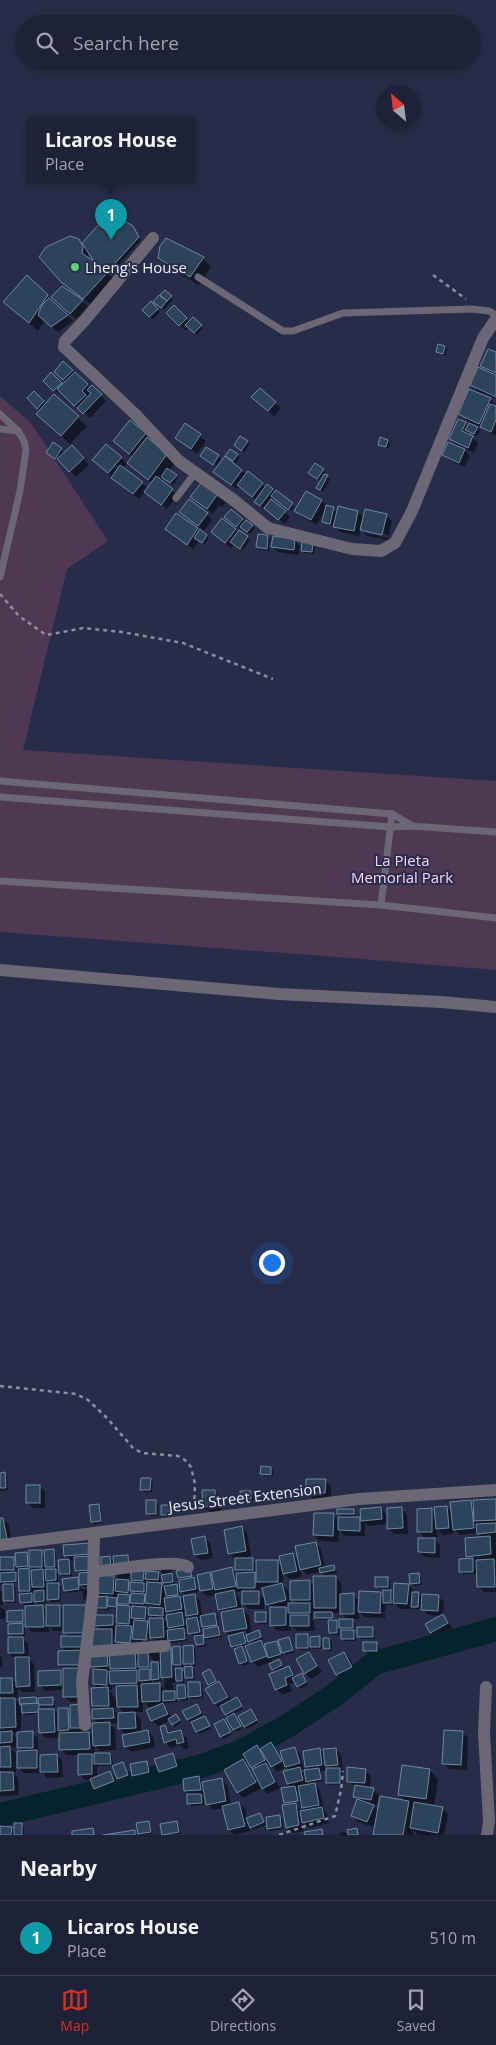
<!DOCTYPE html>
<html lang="en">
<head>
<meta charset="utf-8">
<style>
  body { margin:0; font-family:"Open Sans",sans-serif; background:#252a3e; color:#f1f3f6 }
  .compass { position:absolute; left:376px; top:85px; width:45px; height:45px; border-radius:50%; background:#1d2236; box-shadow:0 2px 8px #0003; rotate:332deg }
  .you { position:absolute; left:271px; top:1262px; width:18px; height:18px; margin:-12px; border:4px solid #fff; border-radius:50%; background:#1a73e8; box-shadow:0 0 0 8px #1a73e833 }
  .badge { display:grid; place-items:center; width:32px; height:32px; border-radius:50%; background:#d93025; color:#fff; font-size:16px; font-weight:700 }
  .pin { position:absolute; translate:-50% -41px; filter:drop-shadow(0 1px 2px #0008) }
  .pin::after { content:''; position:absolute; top:26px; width:18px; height:15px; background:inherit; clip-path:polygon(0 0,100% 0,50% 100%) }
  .popup { position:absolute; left:27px; top:118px; width:168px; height:65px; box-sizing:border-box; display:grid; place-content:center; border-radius:0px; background:#1d2236; filter:drop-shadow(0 1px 4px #0005); font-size:16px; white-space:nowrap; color:#a0a4ad }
  .popup b { font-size:19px; color:#f1f3f6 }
  .popup::after { content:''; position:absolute; left:50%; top:100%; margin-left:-10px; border:10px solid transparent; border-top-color:#1d2236 }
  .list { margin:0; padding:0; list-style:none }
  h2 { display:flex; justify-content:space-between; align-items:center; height:65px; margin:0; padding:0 20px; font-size:21px }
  h2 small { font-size:16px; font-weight:400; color:#a0a4ad }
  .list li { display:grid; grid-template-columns:32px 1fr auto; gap:15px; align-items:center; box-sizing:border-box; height:75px; padding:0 20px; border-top:1px solid #3b3f51 }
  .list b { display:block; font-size:19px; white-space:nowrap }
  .list p { margin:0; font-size:16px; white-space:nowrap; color:#a0a4ad }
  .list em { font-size:16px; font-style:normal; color:#a0a4ad }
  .icon { flex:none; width:28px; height:28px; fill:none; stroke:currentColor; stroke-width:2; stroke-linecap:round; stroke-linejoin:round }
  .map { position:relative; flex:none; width:496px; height:1835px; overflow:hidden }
  .search { position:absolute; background:#1d2236; box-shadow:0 2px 8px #0003; left:15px; right:15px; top:15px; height:55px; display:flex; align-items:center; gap:12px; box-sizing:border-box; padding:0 18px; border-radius:28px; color:#a0a4ad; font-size:19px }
  .sheet { height:140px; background:#1d2236 }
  nav { display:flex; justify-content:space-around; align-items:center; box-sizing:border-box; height:70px; border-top:1px solid #3b3f51; background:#1d2236; font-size:14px; color:#a0a4ad }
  nav a { display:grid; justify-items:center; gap:2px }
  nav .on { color:#d93025 }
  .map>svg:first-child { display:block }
  .green { fill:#4f3851 }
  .shadow { fill:#0007; fill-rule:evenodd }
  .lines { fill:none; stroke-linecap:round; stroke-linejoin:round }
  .river { stroke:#03232d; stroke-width:24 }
  .building { fill:#2c445b; stroke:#6f89a3 }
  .path { stroke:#8a8fa3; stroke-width:2.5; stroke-dasharray:4 4; stroke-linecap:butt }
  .lane { stroke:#6b6775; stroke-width:7 }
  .street { stroke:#6b6775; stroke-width:12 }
  .poi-dot { fill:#56d671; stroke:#272d48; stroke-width:2 }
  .labels { text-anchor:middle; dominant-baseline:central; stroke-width:4; stroke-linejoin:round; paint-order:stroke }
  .poi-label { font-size:15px; fill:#eaeefc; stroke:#272d48; text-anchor:start }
  .park-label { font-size:15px; fill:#fcd0ff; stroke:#272d48 }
  .street-label { font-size:15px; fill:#eaeefc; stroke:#272d48 }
</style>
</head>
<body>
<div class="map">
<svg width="496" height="1835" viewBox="0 0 496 1835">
  <rect width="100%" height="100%" fill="#272d48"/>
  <!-- green -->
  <polygon class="green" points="0,396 31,423 108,541 67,569 23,750 496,781 496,970 325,956 0,932"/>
  <!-- shadow -->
  <g class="shadow">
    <polygon points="113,211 122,221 135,230 141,240 111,273 97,262 89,251 87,258 113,278 90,304 68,287 78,240 82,244"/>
    <polygon points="160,258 203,258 211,267 199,285 168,267"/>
    <polygon points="165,292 173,299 164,310 155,302"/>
    <polygon points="47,296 73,321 58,332 45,321 38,331 5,302"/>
    <polygon points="82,301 88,306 76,319 58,303"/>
    <polygon points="151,303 160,312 153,319 144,310"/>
    <polygon points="174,307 189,322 193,318 203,328 197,335 189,327 186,331 168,313"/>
    <polygon points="445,347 447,350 445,356 437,352"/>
    <polygon points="496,354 496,399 477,391 472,385 490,374 482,366"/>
    <polygon points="63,363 90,389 92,387 106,401 90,418 59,390 57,392 45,381 51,374 63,386 66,382 55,372"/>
    <polygon points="34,393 46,405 54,396 87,426 70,444 46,422 40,411 28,398"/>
    <polygon points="490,399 496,405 496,436 473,423 480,430 477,436 469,432 468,435 478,442 474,453 461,447 470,456 465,467 449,460 443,455 459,448 450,439 465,423 468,427 470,422 459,414"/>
    <polygon points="259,402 275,403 281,408 274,416"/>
    <polygon points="185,425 206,441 197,454 177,438"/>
    <polygon points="146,434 151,439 150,441 175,463 169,471 178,478 173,485 164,478 161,482 178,495 167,509 145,491 139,499 118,484 112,478 113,477 99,465 121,458 127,464 122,469 148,488 152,483 128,463 133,457 120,447"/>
    <polygon points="241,437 250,444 244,452 238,448"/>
    <polygon points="388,441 390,444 389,449 379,445"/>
    <polygon points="53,444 65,453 72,446 89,465 76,477 59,459 50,455"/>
    <polygon points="237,455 240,457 236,463 230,458"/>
    <polygon points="218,456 221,459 216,466 204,458"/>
    <polygon points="323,469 325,472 324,475 330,479 323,492 318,488 321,481 312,475"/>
    <polygon points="242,471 266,487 267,486 275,493 276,491 295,507 291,511 272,496 270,499 290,517 285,524 264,506 263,508 258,504 257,500 240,486 237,489 221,477"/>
    <polygon points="201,485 226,502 222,507 219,505 213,514 192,497"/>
    <path d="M 321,501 L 338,513 L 339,508 L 358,512 L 364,518 L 386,515 L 392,521 L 388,540 L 367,536 L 361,529 L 359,536 L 341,532 L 334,526 L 323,521 L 325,510 L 317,525 L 302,517 L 296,511 ZM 366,530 L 389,535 L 388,538 L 366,533 Z"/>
    <polygon points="181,512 207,514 212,520 204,531"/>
    <polygon points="176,515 209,538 205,544 199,541 193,549 166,529"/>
    <polygon points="242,519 255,528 250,534 228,520"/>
    <polygon points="222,520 250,540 243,550 234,545 231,548 218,537"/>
    <polygon points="268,536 270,539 269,551 260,549 257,547"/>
    <polygon points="294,540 300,546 299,555 278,552 273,547"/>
    <polygon points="313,544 315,547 314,554 304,553 302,550"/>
    <polygon points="270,1468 273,1470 273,1477 264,1476 262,1474"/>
    <polygon points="0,1474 5,1474 7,1476 8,1490 0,1491"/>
    <polygon points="150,1479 153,1482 152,1492 144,1492 141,1489"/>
    <polygon points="325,1480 331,1486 331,1499 313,1499 307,1493"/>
    <polygon points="39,1486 45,1492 45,1508 33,1508 27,1502"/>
    <polygon points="215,1491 220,1497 221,1512 210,1512 204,1507"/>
    <polygon points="250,1492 253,1495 253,1501 244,1502 242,1499"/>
    <polygon points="496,1500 496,1560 493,1560 496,1563 496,1592 484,1592 478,1587 478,1574 463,1574 461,1571 471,1560 468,1556 483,1538 478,1533 460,1535 454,1529 454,1534 443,1535 437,1529 438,1537 432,1537 440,1545 440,1558 425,1557 419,1552 426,1539 419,1532 431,1509 436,1514 447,1507 453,1513 471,1501 475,1505"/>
    <polygon points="155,1501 158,1504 158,1516 150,1516 147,1514"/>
    <polygon points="98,1506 101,1508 102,1523 95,1524 92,1522"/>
    <polygon points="168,1506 171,1508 170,1517 165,1517 162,1515"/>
    <polygon points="380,1508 388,1516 401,1509 407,1514 408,1534 394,1534 388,1528 388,1524 368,1526 365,1523 365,1536 345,1536 339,1530 338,1542 319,1541 314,1535 334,1515 338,1519 343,1519 339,1514 353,1510 356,1516 350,1516 350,1519 360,1519 362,1522 361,1510"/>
    <polygon points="0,1519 3,1519 9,1525 12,1544 0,1546"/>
    <path d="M 242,1528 L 247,1533 L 251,1556 L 243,1559 L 253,1559 L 255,1562 L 277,1561 L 282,1566 L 292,1554 L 300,1562 L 315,1543 L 321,1549 L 325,1568 L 334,1567 L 336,1569 L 337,1573 L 324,1575 L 321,1572 L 307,1575 L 300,1568 L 302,1577 L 290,1579 L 283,1573 L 283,1586 L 288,1590 L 291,1604 L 297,1604 L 291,1599 L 310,1582 L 315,1586 L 336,1577 L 341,1583 L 342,1595 L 353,1595 L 360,1601 L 380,1593 L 384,1597 L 384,1589 L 379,1589 L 376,1587 L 388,1578 L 390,1581 L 390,1591 L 395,1596 L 408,1585 L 414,1590 L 414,1593 L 419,1593 L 423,1597 L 438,1596 L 444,1602 L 443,1615 L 453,1629 L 437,1638 L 431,1632 L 441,1616 L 428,1615 L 422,1609 L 415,1609 L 413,1607 L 413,1609 L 400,1609 L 393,1602 L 393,1605 L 386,1605 L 385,1612 L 363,1611 L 363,1613 L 385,1614 L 385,1618 L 365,1617 L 359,1611 L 359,1619 L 351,1619 L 355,1623 L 355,1630 L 352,1630 L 356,1634 L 356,1641 L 345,1641 L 342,1639 L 345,1632 L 339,1626 L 339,1635 L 332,1635 L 330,1633 L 330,1620 L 318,1620 L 316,1618 L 310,1618 L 314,1622 L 315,1631 L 297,1631 L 291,1626 L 291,1631 L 277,1631 L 271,1625 L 271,1608 L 267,1604 L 263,1587 L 260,1587 L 260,1595 L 264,1598 L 264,1609 L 249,1609 L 243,1604 L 243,1593 L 242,1591 L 235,1593 L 239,1598 L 242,1610 L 249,1615 L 252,1634 L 259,1632 L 263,1640 L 261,1640 L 265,1645 L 277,1642 L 281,1646 L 289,1638 L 291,1641 L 295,1652 L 286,1655 L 281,1650 L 283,1656 L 271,1660 L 273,1663 L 279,1660 L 285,1669 L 288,1667 L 296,1678 L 302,1675 L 308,1685 L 300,1689 L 295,1682 L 289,1684 L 292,1691 L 282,1695 L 277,1689 L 276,1672 L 270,1662 L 258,1667 L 252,1661 L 246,1646 L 241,1647 L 249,1664 L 243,1666 L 240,1664 L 235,1649 L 232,1646 L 231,1636 L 226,1631 L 222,1613 L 219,1609 L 216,1595 L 207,1596 L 201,1591 L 210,1573 L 214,1577 L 232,1569 L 236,1573 L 236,1560 L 230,1554 ZM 289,1606 L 290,1612 L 285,1607 ZM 332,1613 L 341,1613 L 348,1621 L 341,1625 L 335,1621 ZM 245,1629 L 252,1644 L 248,1646 L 243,1630 Z"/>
    <polygon points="204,1537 210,1543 213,1558 201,1560 195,1555"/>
    <polygon points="90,1545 94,1586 83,1587 80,1583 81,1589 90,1589 93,1601 86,1601 83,1599 83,1591 67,1593 65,1590 77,1578 80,1582 80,1574 76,1570 76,1561 69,1561 71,1563 72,1576 63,1576 60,1574 59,1561 70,1561 65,1555"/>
    <path d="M 41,1551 L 45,1555 L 54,1551 L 56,1553 L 57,1569 L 54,1569 L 58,1572 L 58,1582 L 56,1583 L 61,1587 L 61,1602 L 50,1602 L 46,1597 L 46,1603 L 38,1604 L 34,1600 L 34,1607 L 43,1607 L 47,1611 L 60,1606 L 91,1630 L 100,1630 L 95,1625 L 113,1616 L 117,1620 L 118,1609 L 111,1608 L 109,1606 L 109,1610 L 99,1610 L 96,1608 L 103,1598 L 98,1593 L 114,1577 L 117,1580 L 118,1571 L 105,1571 L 110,1558 L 114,1562 L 128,1556 L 130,1559 L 131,1570 L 129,1573 L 132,1577 L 143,1572 L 147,1576 L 159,1573 L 161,1576 L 160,1584 L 164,1587 L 167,1587 L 164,1583 L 165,1576 L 162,1573 L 161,1567 L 171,1568 L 175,1585 L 181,1590 L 182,1581 L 179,1577 L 190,1570 L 196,1581 L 198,1592 L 184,1594 L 179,1589 L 180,1598 L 185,1602 L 194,1595 L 200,1601 L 202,1617 L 215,1615 L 218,1617 L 219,1627 L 218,1628 L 220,1630 L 221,1637 L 205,1640 L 206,1646 L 200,1647 L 197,1645 L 195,1635 L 192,1636 L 189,1630 L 186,1631 L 187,1641 L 172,1643 L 169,1639 L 169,1643 L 157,1643 L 152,1638 L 138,1638 L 138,1640 L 152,1641 L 139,1644 L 136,1640 L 136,1649 L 122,1647 L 117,1643 L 118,1652 L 135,1652 L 139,1656 L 147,1650 L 152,1654 L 151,1650 L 170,1649 L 174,1652 L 180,1648 L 184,1652 L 192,1646 L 195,1649 L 196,1666 L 190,1666 L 194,1670 L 195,1680 L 189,1680 L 184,1676 L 184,1683 L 179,1683 L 177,1680 L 177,1682 L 172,1683 L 174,1690 L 167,1690 L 165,1688 L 165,1692 L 174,1692 L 178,1696 L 185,1686 L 189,1690 L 200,1683 L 202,1686 L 203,1698 L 192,1699 L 188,1695 L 188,1700 L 181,1701 L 177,1696 L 177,1702 L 165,1703 L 166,1707 L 172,1718 L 178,1718 L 181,1723 L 175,1727 L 170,1720 L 158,1726 L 152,1720 L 157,1707 L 149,1707 L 143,1701 L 143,1712 L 134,1712 L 141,1719 L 141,1732 L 148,1731 L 153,1737 L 155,1747 L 131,1752 L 125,1746 L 126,1735 L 120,1729 L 119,1723 L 109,1724 L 115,1729 L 116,1750 L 100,1751 L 95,1746 L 95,1754 L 110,1754 L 112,1756 L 113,1766 L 97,1766 L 97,1778 L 110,1773 L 116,1778 L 119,1787 L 101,1794 L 95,1789 L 92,1780 L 85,1780 L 79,1774 L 79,1755 L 66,1755 L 61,1749 L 60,1738 L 46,1738 L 40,1732 L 40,1714 L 25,1715 L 21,1710 L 21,1733 L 32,1733 L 38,1738 L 38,1753 L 41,1756 L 57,1755 L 62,1761 L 63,1777 L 47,1778 L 43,1773 L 24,1773 L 19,1768 L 23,1752 L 18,1747 L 10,1748 L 16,1753 L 16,1772 L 12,1772 L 18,1778 L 19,1795 L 0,1796 L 0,1733 L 5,1733 L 0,1728 L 0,1699 L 4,1699 L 0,1696 L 0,1679 L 12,1679 L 17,1684 L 15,1659 L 9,1653 L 14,1638 L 10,1634 L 11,1625 L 8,1622 L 23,1611 L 26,1615 L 26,1605 L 21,1603 L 24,1595 L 20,1590 L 20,1583 L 11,1583 L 15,1587 L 16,1603 L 7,1603 L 3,1600 L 3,1605 L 0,1605 L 0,1558 L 13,1558 L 17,1562 L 26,1553 L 30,1557 ZM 29,1566 L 35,1571 L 32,1574 L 27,1569 L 30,1568 ZM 146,1577 L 151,1583 L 148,1588 L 142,1582 L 145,1583 ZM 131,1578 L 136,1584 L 132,1585 L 127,1580 L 131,1580 ZM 0,1580 L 22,1580 L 22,1582 L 0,1583 ZM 0,1584 L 4,1584 L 4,1594 L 0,1590 ZM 130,1590 L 136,1595 L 132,1599 L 128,1594 L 130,1594 ZM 131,1603 L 134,1605 L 137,1608 L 131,1608 ZM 146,1603 L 152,1609 L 150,1613 L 143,1606 L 146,1606 ZM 166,1610 L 171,1615 L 168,1624 L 161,1617 L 165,1618 ZM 148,1613 L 154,1619 L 151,1626 L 147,1622 ZM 187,1614 L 187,1615 L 191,1619 L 188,1620 L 183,1615 ZM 199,1620 L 202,1620 L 203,1627 L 206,1630 L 205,1636 L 202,1636 ZM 22,1624 L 26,1624 L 26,1627 L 32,1632 L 49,1632 L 49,1627 L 53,1631 L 64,1631 L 69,1638 L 62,1647 L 67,1652 L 59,1665 L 64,1669 L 64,1675 L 60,1671 L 40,1685 L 45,1691 L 64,1690 L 64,1697 L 70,1702 L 85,1702 L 91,1646 L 91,1666 L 94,1669 L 94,1684 L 99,1689 L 93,1706 L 97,1710 L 93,1719 L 99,1724 L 94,1738 L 88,1732 L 87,1711 L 71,1712 L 68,1709 L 59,1715 L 54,1710 L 41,1710 L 41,1707 L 55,1707 L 55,1701 L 52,1699 L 40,1702 L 36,1699 L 21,1699 L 21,1705 L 14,1698 L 18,1698 L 18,1687 L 22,1692 L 35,1692 L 34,1664 L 29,1659 L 28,1644 L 21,1636 L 25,1636 L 25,1627 ZM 111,1652 L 111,1659 L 104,1653 ZM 150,1656 L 154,1661 L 162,1660 L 162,1667 L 158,1663 L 150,1664 ZM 183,1661 L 189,1668 L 186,1674 L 179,1667 L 183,1667 ZM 161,1676 L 167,1682 L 164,1682 L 165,1690 L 159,1684 L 152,1684 L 152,1679 L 155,1682 L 161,1681 ZM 112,1685 L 116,1689 L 118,1703 L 109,1690 L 112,1690 ZM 117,1706 L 125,1714 L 118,1714 L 114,1710 ZM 12,1733 L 18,1733 L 18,1739 ZM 91,1754 L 96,1754 L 96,1759 Z"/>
    <polygon points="419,1574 421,1577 422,1585 414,1586 411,1583"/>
    <polygon points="0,1607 5,1610 5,1619 0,1619"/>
    <polygon points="266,1613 268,1616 268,1624 259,1624 257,1622"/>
    <polygon points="372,1629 375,1631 375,1639 361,1639 359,1636"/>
    <polygon points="307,1635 310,1638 319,1638 322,1640 322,1649 313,1649 310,1645 310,1650 300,1650 297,1647"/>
    <polygon points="329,1639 332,1642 332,1651 327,1651 324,1649"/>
    <polygon points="376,1643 379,1646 379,1653 367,1653 364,1650"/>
    <polygon points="308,1653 322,1672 311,1679 305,1673"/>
    <polygon points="344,1653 350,1659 357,1673 342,1680 337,1674"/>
    <polygon points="0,1656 2,1658 2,1667 0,1667"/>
    <polygon points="210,1670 218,1684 225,1689 232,1701 239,1701 243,1709 233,1714 242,1729 236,1732 229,1717 223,1708 221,1709 215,1704 207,1690 212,1687 209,1684"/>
    <polygon points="196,1705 203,1715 190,1722 188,1719"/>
    <polygon points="253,1713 258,1723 247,1729 245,1726"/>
    <polygon points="205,1717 211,1729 199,1734 197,1732"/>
    <polygon points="226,1723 232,1734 224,1739 221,1736"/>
    <polygon points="165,1726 171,1734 180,1731 186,1737 189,1748 184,1749 180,1745 171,1748 165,1742"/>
    <polygon points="462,1732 468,1738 467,1770 449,1769 443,1764"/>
    <path d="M 271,1744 L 283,1761 L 295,1748 L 300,1754 L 304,1769 L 299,1770 L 299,1772 L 303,1772 L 306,1775 L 310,1770 L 307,1767 L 319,1749 L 325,1754 L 336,1749 L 341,1755 L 343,1770 L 340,1770 L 342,1772 L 342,1785 L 330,1785 L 327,1782 L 328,1770 L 321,1771 L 322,1781 L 313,1783 L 320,1790 L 324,1810 L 327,1814 L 329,1823 L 309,1828 L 303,1821 L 304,1831 L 293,1833 L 287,1827 L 288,1806 L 285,1803 L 292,1788 L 288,1784 L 290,1771 L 286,1767 L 277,1772 L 271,1765 L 268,1767 L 280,1788 L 268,1794 L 262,1788 L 243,1798 L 238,1792 L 243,1760 L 255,1777 L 257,1776 L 252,1767 L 257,1747 L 260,1750 ZM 295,1792 L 298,1792 L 300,1807 L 303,1806 L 307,1811 L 302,1812 L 298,1807 Z"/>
    <polygon points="172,1755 178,1760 182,1772 165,1777 160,1772 156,1760"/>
    <polygon points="146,1762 149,1765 151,1774 136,1777 133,1775"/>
    <polygon points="122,1764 129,1777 121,1781 119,1778"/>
    <polygon points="365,1770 371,1776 370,1788 379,1795 377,1805 371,1804 379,1812 406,1801 399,1795 430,1770 438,1779 434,1807 442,1808 448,1814 444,1835 418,1835 413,1830 413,1834 416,1835 374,1835 377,1819 373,1827 358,1822 352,1816 358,1800 354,1797 356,1787 348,1782"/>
    <polygon points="199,1778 204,1783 222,1779 227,1785 231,1805 239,1803 245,1809 247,1819 260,1814 266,1825 253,1830 249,1825 250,1831 234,1835 229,1830 224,1808 213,1810 208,1804 206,1795 201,1795 204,1798 204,1805 191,1806 188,1803 190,1796 185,1791"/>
    <polygon points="280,1817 282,1819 283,1829 270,1831 268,1828"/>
    <polygon points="149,1822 151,1825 153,1834 139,1835 138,1824"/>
    <polygon points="177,1823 179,1825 181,1834 163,1834"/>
    <polygon points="21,1824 24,1827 24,1835 0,1835 0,1828 11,1828 15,1832"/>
    <polygon points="345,1832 348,1835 339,1835 339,1833"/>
  </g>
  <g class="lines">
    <!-- river -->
    <polyline class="river" points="0,1815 199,1767 240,1752 289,1725 333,1696 375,1663 496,1629"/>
  </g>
  <!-- building -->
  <g class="building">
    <polygon points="113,209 121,219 133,226 139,237 108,271 93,260 82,243"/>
    <polygon points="70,236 79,239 83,247 82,253 108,272 83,299 61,282 39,257 46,247"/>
    <polygon points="166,238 204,257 190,277 158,258 160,246"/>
    <polygon points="27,275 48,295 29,323 3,302"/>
    <polygon points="62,286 83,300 70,314 51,297"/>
    <polygon points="165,290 172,296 167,301 160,295"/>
    <polygon points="159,295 167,301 161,308 153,302"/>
    <polygon points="49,298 68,315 51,327 38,315 42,305"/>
    <polygon points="151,301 158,309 149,317 142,310"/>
    <polygon points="174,305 187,318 179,326 166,313"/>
    <polygon points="193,317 202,325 194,333 185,325"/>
    <polygon points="438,344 445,346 443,354 436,352"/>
    <polygon points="488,349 496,352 496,373 480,366"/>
    <polygon points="63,361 73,370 63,380 54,372"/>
    <polygon points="478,367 496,375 496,397 470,385"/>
    <polygon points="51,372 62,383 53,391 43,381"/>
    <polygon points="75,372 88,384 82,391 86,395 74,406 57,389"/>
    <polygon points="92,385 102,394 83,414 77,408 91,393 87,390"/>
    <polygon points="260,388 276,402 268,411 251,397"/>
    <polygon points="469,389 491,398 479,424 458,414"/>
    <polygon points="34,391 44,401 37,409 27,398"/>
    <polygon points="54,394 79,416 61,436 36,414"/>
    <polygon points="490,404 496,406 496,420 491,432 480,427"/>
    <polygon points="458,419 466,422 462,431 473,436 468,448 449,439"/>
    <polygon points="130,420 146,433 129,454 113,441"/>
    <polygon points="185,423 201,434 191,449 175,438"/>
    <polygon points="469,423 478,427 474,434 465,430"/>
    <polygon points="240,436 248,441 241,451 234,445"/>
    <polygon points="147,437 167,454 148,480 127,463"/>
    <polygon points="380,437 388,440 386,447 378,445"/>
    <polygon points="53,442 62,448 55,459 46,453"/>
    <polygon points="448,442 465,449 459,463 442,455"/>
    <polygon points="106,444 122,457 108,473 92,460"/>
    <polygon points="72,445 84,458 69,472 57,459"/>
    <polygon points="206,447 219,455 213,465 200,456"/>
    <polygon points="230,449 238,454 233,461 225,456"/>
    <polygon points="225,456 242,470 231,485 213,472"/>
    <polygon points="315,463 324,469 317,479 308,473"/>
    <polygon points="120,465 143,482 133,494 111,478"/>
    <polygon points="167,468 177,475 170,483 161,477"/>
    <polygon points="248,471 263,483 252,497 237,485"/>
    <polygon points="324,474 328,475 320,490 316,488"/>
    <polygon points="156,476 173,489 161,505 144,492"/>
    <polygon points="201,483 217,495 207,509 190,497"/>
    <polygon points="267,484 273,489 260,506 254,502"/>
    <polygon points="276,490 293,503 288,510 271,496"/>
    <polygon points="306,491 322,500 311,520 294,511"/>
    <polygon points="189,499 208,513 198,526 179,512"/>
    <polygon points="271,499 286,511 278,520 264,508"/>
    <polygon points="326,505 334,507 330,524 322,522"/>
    <polygon points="338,506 358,511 354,531 333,527"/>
    <polygon points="231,509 243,519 236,527 224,517"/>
    <polygon points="365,509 387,514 382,535 360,530"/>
    <polygon points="176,513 198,528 187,545 165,529"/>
    <polygon points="222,518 236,529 225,543 211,532"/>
    <polygon points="246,520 253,525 247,532 240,527"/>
    <polygon points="200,529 207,535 202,543 194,538"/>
    <polygon points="239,530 248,536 240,549 230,542"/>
    <polygon points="258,534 268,535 267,549 256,547"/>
    <polygon points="273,536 295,539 294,550 271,547"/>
    <polygon points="302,541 313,543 312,552 301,551"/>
    <polygon points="261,1466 271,1467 271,1475 260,1474"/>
    <polygon points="5,1472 6,1488 0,1488 0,1473"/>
    <polygon points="141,1478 151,1478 150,1490 140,1490"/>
    <polygon points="306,1479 326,1479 325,1493 306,1493"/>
    <rect x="26" y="1485" width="14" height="18"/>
    <polygon points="202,1490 215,1490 216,1506 203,1507"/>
    <polygon points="240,1491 251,1491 251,1499 241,1500"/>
    <polygon points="496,1499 496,1520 474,1521 473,1500"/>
    <rect x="146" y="1500" width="10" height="14"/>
    <polygon points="471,1500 474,1528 453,1530 450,1502"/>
    <polygon points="99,1504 101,1521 91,1522 89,1505"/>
    <polygon points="161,1505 169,1505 168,1515 161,1515"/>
    <polygon points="447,1506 449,1528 436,1529 434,1507"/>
    <polygon points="381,1507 382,1519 361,1521 360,1509"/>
    <polygon points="402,1507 403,1528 387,1529 387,1508"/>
    <polygon points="432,1508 432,1532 417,1532 417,1509"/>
    <rect x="337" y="1509" width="17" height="5"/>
    <polygon points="314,1513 334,1513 333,1536 313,1535"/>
    <polygon points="338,1517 360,1517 360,1531 338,1530"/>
    <polygon points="0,1518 3,1518 7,1539 0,1540"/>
    <polygon points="496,1523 496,1532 477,1534 476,1524"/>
    <polygon points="242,1526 246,1551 228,1554 224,1530"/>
    <polygon points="205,1536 208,1553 194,1555 191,1539"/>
    <polygon points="490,1536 491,1554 466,1557 465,1538"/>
    <polygon points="418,1538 435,1538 435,1553 418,1552"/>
    <polygon points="316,1542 321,1565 300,1570 295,1546"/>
    <polygon points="91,1543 91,1554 64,1556 63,1545"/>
    <polygon points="54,1549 55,1567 45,1567 44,1550"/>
    <rect x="29" y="1550" width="13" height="17"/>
    <polygon points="27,1552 28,1566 16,1567 15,1553"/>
    <polygon points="293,1553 297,1571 283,1574 279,1556"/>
    <polygon points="128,1555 129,1568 114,1569 113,1556"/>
    <polygon points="91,1556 92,1570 75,1571 74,1557"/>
    <polygon points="110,1556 111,1569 101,1569 101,1557"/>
    <rect x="0" y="1557" width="14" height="13"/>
    <rect x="235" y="1558" width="18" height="12"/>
    <polygon points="473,1558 473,1572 459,1572 459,1559"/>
    <polygon points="69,1559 70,1574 59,1574 58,1560"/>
    <polygon points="494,1559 495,1587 477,1587 476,1560"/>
    <rect x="256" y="1560" width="22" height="22"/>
    <polygon points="334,1565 335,1570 320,1573 319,1568"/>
    <polygon points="232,1567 236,1586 215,1590 211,1572"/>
    <polygon points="29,1568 30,1591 19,1591 18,1569"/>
    <polygon points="190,1568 192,1576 178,1578 176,1571"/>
    <polygon points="43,1569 44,1587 32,1587 31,1570"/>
    <polygon points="45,1569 56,1569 56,1580 46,1581"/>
    <polygon points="131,1570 144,1571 143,1581 131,1580"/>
    <polygon points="146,1571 159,1572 158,1580 145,1579"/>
    <polygon points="16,1572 16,1581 0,1582 0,1573"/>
    <polygon points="91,1572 92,1584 79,1585 79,1573"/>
    <polygon points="210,1572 213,1589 200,1591 197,1575"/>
    <polygon points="255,1572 255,1588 237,1588 236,1573"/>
    <polygon points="172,1573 173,1582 163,1583 161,1575"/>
    <polygon points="419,1573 420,1583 410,1584 409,1574"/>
    <polygon points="98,1575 114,1576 113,1594 97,1593"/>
    <polygon points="313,1576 336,1576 336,1608 314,1608"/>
    <polygon points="78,1577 79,1589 64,1591 62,1579"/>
    <polygon points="194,1577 196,1589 180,1592 179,1580"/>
    <rect x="375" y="1577" width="13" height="10"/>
    <polygon points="116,1579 129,1580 128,1593 115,1591"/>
    <polygon points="310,1580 310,1600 290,1600 290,1581"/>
    <polygon points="130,1582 144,1583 144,1592 130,1591"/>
    <polygon points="147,1582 162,1583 160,1605 145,1603"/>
    <polygon points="47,1583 59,1583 59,1599 47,1600"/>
    <polygon points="282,1583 286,1600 266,1605 262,1588"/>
    <polygon points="394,1583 409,1584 407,1604 393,1603"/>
    <polygon points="3,1584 13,1584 14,1601 3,1601"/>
    <polygon points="177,1584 178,1595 166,1596 164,1586"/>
    <polygon points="44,1590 44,1601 34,1602 34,1591"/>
    <polygon points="234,1590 237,1606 218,1610 215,1594"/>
    <rect x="383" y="1590" width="8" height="13"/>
    <rect x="242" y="1591" width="17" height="13"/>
    <polygon points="359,1591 381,1592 380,1613 358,1612"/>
    <polygon points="412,1592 419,1592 418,1607 411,1607"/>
    <polygon points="32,1593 32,1602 20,1603 19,1594"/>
    <polygon points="131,1593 145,1594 144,1604 130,1603"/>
    <polygon points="354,1593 354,1614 340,1614 340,1594"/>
    <polygon points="118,1594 130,1595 129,1604 117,1604"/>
    <polygon points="195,1594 198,1614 186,1616 183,1596"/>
    <polygon points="422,1594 439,1595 438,1611 421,1610"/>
    <polygon points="107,1596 107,1608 95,1608 95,1597"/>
    <polygon points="180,1596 182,1609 166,1612 164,1598"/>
    <polygon points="108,1597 117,1598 116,1607 107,1606"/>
    <rect x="288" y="1603" width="22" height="10"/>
    <polygon points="43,1605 44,1627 25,1627 25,1606"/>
    <rect x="46" y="1605" width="14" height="21"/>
    <rect x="63" y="1605" width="23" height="28"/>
    <polygon points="117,1605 130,1606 129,1624 116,1623"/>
    <polygon points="132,1606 146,1607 145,1619 131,1618"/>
    <polygon points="149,1607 163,1608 163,1616 148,1615"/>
    <polygon points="270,1607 286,1607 286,1625 270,1626"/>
    <polygon points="243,1608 247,1628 224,1632 221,1612"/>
    <polygon points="23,1610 23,1622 7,1622 7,1611"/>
    <polygon points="182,1612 184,1625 168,1628 166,1615"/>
    <rect x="255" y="1612" width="11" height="10"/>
    <polygon points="314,1612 332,1612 333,1618 314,1618"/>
    <polygon points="215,1613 217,1625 202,1627 200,1616"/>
    <polygon points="443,1614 448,1623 430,1633 425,1624"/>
    <polygon points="93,1615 113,1615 113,1625 94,1626"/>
    <rect x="290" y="1615" width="19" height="11"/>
    <polygon points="197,1617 200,1632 188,1634 186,1619"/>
    <polygon points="149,1618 163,1618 164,1637 150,1638"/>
    <rect x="339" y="1619" width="14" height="9"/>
    <polygon points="134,1620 148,1621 146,1640 132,1639"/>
    <polygon points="328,1620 337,1620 337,1633 329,1633"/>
    <polygon points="23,1623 23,1634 8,1634 8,1624"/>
    <polygon points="116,1625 132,1626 130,1643 115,1642"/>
    <polygon points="218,1626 220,1635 204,1638 203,1629"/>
    <rect x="357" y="1627" width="16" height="10"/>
    <polygon points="184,1628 185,1639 168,1641 167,1630"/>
    <rect x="91" y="1629" width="21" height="18"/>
    <polygon points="259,1630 261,1637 248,1642 246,1635"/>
    <rect x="341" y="1630" width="13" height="9"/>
    <polygon points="243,1632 246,1643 231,1647 228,1636"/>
    <rect x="296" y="1634" width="12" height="14"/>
    <polygon points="203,1635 204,1644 196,1645 194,1636"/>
    <rect x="61" y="1636" width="25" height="11"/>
    <polygon points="320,1636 320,1647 310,1647 310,1637"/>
    <polygon points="8,1637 23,1637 24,1653 8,1653"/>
    <polygon points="289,1637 293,1650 282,1653 278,1640"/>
    <polygon points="323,1638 329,1638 330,1649 323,1649"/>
    <polygon points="261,1640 267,1656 251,1662 245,1646"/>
    <polygon points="277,1641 281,1654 268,1658 264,1644"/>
    <rect x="363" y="1642" width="14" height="9"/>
    <polygon points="193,1645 194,1664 183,1664 183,1646"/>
    <polygon points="180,1646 181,1665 173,1665 172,1647"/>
    <polygon points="242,1646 247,1661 239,1664 234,1649"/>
    <polygon points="160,1648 171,1648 172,1677 161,1678"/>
    <polygon points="138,1649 148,1649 149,1667 138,1667"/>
    <polygon points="82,1650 82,1665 58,1665 58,1651"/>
    <polygon points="135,1650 136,1668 110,1669 109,1651"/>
    <polygon points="309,1652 317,1666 304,1674 296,1659"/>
    <polygon points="344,1652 352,1667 336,1675 328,1660"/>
    <polygon points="90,1654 107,1654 108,1666 90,1667"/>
    <polygon points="15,1657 29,1657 30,1686 16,1687"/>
    <polygon points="279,1659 282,1665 272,1670 269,1664"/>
    <polygon points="151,1662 158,1662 159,1679 151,1680"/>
    <polygon points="192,1666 193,1678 185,1678 184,1667"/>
    <polygon points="289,1666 293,1675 285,1678 287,1685 275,1690 269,1674"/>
    <rect x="63" y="1668" width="17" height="29"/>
    <polygon points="175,1668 182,1668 182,1681 176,1681"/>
    <polygon points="93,1669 107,1670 107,1685 93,1684"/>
    <polygon points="139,1669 150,1669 150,1680 139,1681"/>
    <polygon points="210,1669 216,1681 208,1685 202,1673"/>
    <polygon points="61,1670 61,1685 38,1686 38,1671"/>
    <polygon points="137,1670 137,1683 110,1684 109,1671"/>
    <polygon points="302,1673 306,1682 297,1687 292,1678"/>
    <polygon points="0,1678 12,1678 13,1693 0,1693"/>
    <polygon points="219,1681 228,1697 214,1704 205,1689"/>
    <polygon points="188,1682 200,1682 201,1696 188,1697"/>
    <polygon points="160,1683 160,1701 142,1702 141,1684"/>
    <polygon points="137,1685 138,1707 117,1707 116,1686"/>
    <polygon points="177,1685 185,1685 186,1698 177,1699"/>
    <polygon points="108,1687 109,1706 92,1706 91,1688"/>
    <polygon points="163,1691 175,1691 175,1700 163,1701"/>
    <polygon points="36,1697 37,1704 20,1705 19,1698"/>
    <polygon points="53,1697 53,1705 38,1705 38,1698"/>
    <polygon points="237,1697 242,1706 225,1715 220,1706"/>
    <polygon points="0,1698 15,1698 16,1727 0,1728"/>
    <polygon points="39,1703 39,1712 22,1713 21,1704"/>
    <polygon points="163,1703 168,1714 151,1721 146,1710"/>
    <polygon points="82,1704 83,1728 70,1728 70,1705"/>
    <polygon points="197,1704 201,1713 187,1720 182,1711"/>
    <polygon points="58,1708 68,1708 69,1730 58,1731"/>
    <polygon points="113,1708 114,1718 92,1719 92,1709"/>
    <polygon points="38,1709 54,1709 55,1732 39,1733"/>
    <polygon points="251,1709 257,1720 244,1727 238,1716"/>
    <polygon points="135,1712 136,1728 118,1729 118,1713"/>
    <polygon points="234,1713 241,1726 233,1730 226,1718"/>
    <polygon points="176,1714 180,1720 172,1725 168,1719"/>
    <polygon points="205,1716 210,1726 196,1732 191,1722"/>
    <polygon points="224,1719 231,1732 220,1737 214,1724"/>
    <polygon points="110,1722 110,1745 93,1746 92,1723"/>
    <polygon points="165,1725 168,1733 181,1730 184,1742 177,1744 176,1739 164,1743 160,1727"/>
    <polygon points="148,1730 150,1742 124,1747 122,1735"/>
    <polygon points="444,1730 463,1731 461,1765 442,1764"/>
    <polygon points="12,1731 12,1742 0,1743 0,1732"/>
    <polygon points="33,1731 33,1748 17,1748 17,1732"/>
    <polygon points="89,1732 90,1749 59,1750 59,1733"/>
    <polygon points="271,1742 282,1761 271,1767 260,1749"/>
    <polygon points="257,1745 265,1760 251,1768 243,1754"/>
    <polygon points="10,1746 11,1767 0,1767 0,1747"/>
    <polygon points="295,1747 300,1763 285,1767 280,1751"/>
    <polygon points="320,1748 322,1765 305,1767 303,1751"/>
    <polygon points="336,1748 338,1765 325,1766 323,1749"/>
    <polygon points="37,1750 37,1768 17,1768 17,1751"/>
    <polygon points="94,1753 110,1753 111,1764 94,1764"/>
    <polygon points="173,1753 177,1766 159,1772 154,1759"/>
    <polygon points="57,1754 58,1772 40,1772 40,1755"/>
    <polygon points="78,1754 92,1754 92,1774 78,1775"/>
    <polygon points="243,1759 256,1782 237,1793 224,1770"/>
    <polygon points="147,1761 149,1772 132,1776 130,1764"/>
    <polygon points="123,1762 128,1775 117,1779 112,1766"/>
    <polygon points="266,1763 275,1782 262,1789 252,1769"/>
    <polygon points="402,1765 430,1769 426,1799 398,1795"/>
    <polygon points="300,1767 303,1780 287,1784 283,1771"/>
    <polygon points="347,1767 366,1769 365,1783 347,1782"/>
    <polygon points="319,1768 321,1779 306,1782 304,1770"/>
    <rect x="326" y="1768" width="14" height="15"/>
    <polygon points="110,1771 114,1781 94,1789 90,1779"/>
    <polygon points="0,1772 13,1772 14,1790 0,1791"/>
    <polygon points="199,1776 201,1790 184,1791 183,1779"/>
    <polygon points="222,1778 226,1801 206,1805 202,1782"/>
    <polygon points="315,1783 319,1805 302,1808 298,1786"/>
    <polygon points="355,1785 374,1788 371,1800 353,1797"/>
    <polygon points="295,1786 298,1801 284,1803 281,1788"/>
    <polygon points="187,1794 201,1794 202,1803 187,1804"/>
    <polygon points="380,1796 409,1801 403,1835 373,1835"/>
    <polygon points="357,1799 374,1805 367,1822 351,1816"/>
    <polygon points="239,1802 245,1826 228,1830 222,1806"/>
    <polygon points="414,1802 443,1807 438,1833 410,1828"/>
    <polygon points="296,1803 299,1825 286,1828 282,1805"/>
    <polygon points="322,1807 324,1818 302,1823 300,1811"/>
    <polygon points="260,1813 264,1822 250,1828 246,1818"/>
    <polygon points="280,1815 281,1827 267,1829 266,1817"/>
    <polygon points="149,1821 151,1832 138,1834 136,1823"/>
    <polygon points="177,1821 179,1832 162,1835 160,1824"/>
    <rect x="14" y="1823" width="8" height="12"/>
    <polygon points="0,1826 12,1827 11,1835 0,1835"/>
    <polygon points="93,1828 94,1835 72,1835 72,1831"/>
    <polygon points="357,1828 358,1835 348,1835 347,1830"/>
    <polygon points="322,1829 323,1835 305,1835 304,1832"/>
    <polygon points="135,1830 135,1835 103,1835"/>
  </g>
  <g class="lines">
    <!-- path -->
    <g class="path">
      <polyline points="433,275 466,299"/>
      <polyline points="0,594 19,616 46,635 83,628 122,632 183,643 273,679"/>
      <polyline points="0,1386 76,1394 88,1400 107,1418 133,1448 142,1453 178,1456 185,1460 191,1467 195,1484 194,1508"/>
      <polyline points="279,1835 335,1816 341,1790 343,1771"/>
    </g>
    <!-- lane -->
    <g class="lane">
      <polyline points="198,277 283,331 293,331 343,313 472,309 489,311 496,315"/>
      <polyline points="0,414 18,431 24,441 26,450 20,491 0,577"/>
      <polyline points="0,429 18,431"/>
      <polyline points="176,498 196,472"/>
      <polyline points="0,781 392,814 411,825"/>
      <polyline points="0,797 391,827 411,826 496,832"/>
      <polyline points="0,881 381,905 392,814"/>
      <polyline points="381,905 496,918"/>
    </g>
    <!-- street -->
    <g class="street">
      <polyline points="153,238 85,320 65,341 64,347 136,415 179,461 235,501 268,528 352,549 381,551 395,543 412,511 483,338 496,319"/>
      <polyline points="0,970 279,994 441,1002 496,1007"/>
      <polyline points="0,1545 359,1499 496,1490"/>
      <path d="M 94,1572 C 111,1570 177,1558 188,1567"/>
      <polyline points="87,1652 165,1646"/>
      <polyline points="486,1687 484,1733 489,1821 487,1835"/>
      <polyline points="85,1725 82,1682 93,1594 94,1534"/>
    </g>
  </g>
  <!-- markers -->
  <circle class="poi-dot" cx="75" cy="267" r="5"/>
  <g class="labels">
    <!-- poi labels -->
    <g class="poi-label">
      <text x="85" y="267">Lheng's House</text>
    </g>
    <!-- park labels -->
    <g class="park-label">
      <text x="402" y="860">La Pieta<tspan x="402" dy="17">Memorial Park</tspan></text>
    </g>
    <!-- street labels -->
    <g class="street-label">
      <text transform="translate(245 1497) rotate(-7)">Jesus Street Extension</text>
    </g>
  </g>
</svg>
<svg class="compass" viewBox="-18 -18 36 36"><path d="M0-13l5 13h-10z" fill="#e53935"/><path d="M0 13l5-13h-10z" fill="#a0a4ad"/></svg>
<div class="you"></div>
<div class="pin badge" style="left:111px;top:240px;background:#0f9aa8">1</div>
<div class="popup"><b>Licaros House</b>Place</div>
<div class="search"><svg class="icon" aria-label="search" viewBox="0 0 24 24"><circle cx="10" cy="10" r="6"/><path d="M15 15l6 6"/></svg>Search here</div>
</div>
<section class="sheet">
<h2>Nearby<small></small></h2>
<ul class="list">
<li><span class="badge" style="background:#0f9aa8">1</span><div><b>Licaros House</b><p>Place</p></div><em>510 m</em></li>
</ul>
</section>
<nav>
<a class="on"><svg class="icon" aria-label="map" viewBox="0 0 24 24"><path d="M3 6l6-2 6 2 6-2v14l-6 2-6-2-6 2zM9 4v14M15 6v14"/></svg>Map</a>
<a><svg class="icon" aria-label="directions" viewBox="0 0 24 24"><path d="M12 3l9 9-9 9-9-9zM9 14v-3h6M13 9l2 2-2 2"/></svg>Directions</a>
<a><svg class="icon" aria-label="saved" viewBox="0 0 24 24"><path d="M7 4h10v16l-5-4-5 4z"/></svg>Saved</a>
</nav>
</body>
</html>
